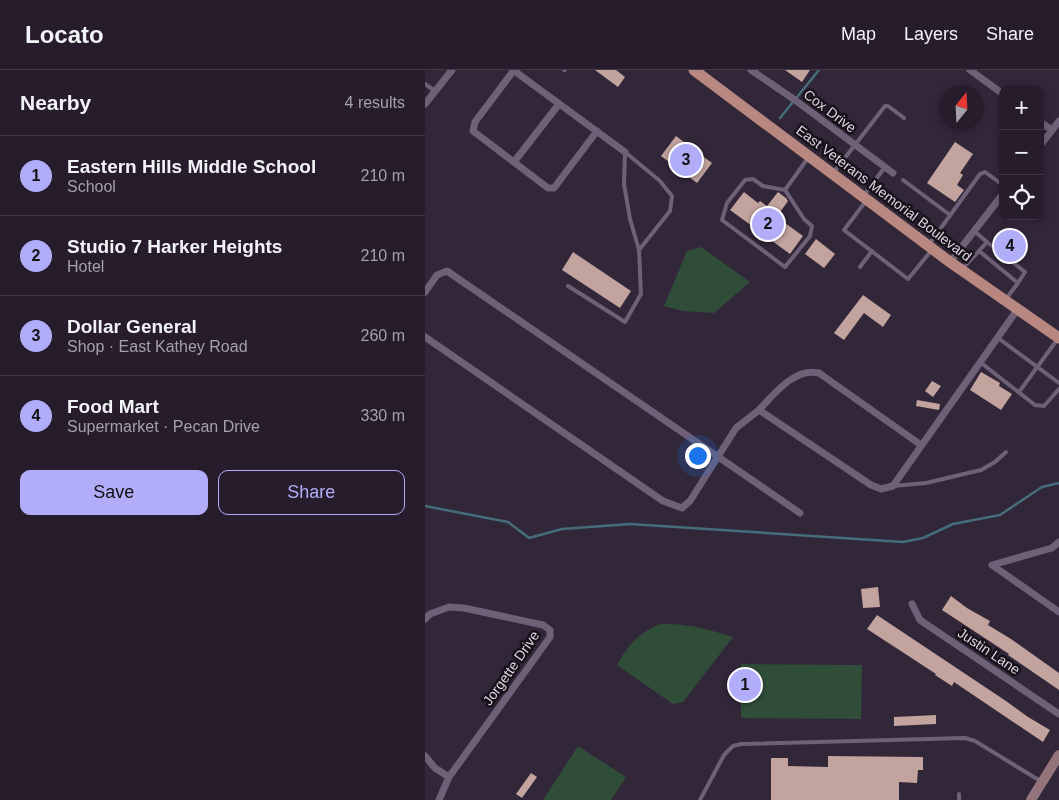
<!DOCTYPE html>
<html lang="en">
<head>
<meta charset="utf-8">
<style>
  body { margin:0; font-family:Helvetica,sans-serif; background:#322937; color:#f1f3f6 }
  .controls { position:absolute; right:15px; top:15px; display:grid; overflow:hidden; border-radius:10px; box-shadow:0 2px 8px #0003 }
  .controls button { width:45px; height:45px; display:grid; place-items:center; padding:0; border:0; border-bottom:1px solid #423a47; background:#261c2b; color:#f1f3f6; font:25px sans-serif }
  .compass { position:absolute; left:514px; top:15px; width:45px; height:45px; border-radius:50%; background:#261c2b; box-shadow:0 2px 8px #0003; rotate:18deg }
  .you { position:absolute; left:272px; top:385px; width:18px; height:18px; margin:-12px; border:4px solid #fff; border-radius:50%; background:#1a73e8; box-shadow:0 0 0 8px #1a73e833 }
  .badge { display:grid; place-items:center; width:32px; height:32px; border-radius:50%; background:#b2adf9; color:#111; font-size:16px; font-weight:700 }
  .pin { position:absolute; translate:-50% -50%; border:2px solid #fff; box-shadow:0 1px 5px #0006 }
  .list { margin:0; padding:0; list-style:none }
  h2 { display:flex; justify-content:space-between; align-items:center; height:65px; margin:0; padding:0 20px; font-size:21px }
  h2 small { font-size:16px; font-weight:400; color:#a4a1a9 }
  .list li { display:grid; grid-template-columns:32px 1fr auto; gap:15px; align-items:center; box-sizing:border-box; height:80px; padding:0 20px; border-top:1px solid #423a47 }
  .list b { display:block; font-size:19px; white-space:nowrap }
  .list p { margin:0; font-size:16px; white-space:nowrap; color:#a4a1a9 }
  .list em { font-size:16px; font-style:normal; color:#a4a1a9 }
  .actions { display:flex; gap:10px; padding:15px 20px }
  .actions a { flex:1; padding:11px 0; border:1px solid #b2adf9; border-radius:10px; text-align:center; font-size:18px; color:#b2adf9 }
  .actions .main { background:#b2adf9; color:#111 }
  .icon { flex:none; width:28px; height:28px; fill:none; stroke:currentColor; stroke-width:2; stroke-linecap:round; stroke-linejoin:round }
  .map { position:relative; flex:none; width:634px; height:730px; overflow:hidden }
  header { display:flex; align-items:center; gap:30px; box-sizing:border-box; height:70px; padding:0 25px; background:#261c2b; border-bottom:1px solid #423a47 }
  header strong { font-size:24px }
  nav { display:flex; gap:28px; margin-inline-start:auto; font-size:18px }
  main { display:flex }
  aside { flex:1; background:#261c2b }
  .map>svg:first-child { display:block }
  .green { fill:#2f4d39 }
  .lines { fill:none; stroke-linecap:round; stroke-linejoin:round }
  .stream { stroke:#446d79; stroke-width:2.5 }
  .building { fill:#c2a39e }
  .lane { stroke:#6e6076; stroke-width:4 }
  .street { stroke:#6e6076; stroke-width:7 }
  .secondary { stroke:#93747b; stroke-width:10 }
  .primary { stroke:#b88780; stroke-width:11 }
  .labels { text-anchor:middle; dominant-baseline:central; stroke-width:5; stroke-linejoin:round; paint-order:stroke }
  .street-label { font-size:14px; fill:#ded6e2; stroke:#17121a }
</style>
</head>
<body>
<header>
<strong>Locato</strong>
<nav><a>Map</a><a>Layers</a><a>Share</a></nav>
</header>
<main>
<aside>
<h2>Nearby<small>4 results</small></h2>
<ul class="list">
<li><span class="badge">1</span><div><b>Eastern Hills Middle School</b><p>School</p></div><em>210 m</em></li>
<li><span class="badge">2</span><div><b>Studio 7 Harker Heights</b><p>Hotel</p></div><em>210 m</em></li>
<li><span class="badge">3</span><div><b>Dollar General</b><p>Shop · East Kathey Road</p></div><em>260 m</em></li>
<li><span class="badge">4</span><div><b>Food Mart</b><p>Supermarket · Pecan Drive</p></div><em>330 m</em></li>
</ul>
<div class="actions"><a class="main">Save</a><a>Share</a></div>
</aside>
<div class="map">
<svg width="634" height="730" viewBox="0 0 634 730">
  <rect width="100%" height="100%" fill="#322639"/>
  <!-- green -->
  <g class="green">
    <polygon points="276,177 325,212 289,243 258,241 239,236 262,181"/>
    <path d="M 236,554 C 261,553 284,559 308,567 L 258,632 L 248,634 L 192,595 C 203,575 214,562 236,554 Z"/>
    <polygon points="316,594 437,595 436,649 316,648"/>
    <polygon points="153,676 201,707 186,730 118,730"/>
  </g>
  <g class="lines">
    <!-- stream -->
    <g class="stream">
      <polyline points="355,48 394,0"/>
      <polyline points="0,436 83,452 104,468 137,459 205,454 478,472 498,468 528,454 575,445 617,417 634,413"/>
    </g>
  </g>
  <!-- building -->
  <g class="building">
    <polygon points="170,0 191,0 200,7 193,17"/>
    <polygon points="360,0 385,0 377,12"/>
    <polygon points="251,66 287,93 272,113 236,86"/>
    <polygon points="530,72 548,84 535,103 538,105 532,115 539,120 530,132 502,113"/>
    <polygon points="319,122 333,133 335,131 342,136 353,122 361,128 363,131 353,145 361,151 360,153 378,166 365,184 339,165 337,167 325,158 327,156 305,140"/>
    <polygon points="579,163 585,168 588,165 598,173 587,187 572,175"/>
    <polygon points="391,169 410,184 399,198 380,184"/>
    <polygon points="148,182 206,221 195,238 137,200"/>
    <polygon points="438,225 466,245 458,257 439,243 419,270 409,263"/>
    <polygon points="556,302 575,313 574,316 587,324 576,340 545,320"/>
    <polygon points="507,311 516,316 508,327 500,321"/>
    <polygon points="492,330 515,334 514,340 491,336"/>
    <polygon points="453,517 455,537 438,538 436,519"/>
    <polygon points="526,526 542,538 565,551 563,555 586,569 634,603 634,620 583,585 584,584 517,540"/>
    <polygon points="452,545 581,631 603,647 625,660 618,672 529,612 527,616 510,605 511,604 442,559"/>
    <polygon points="511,645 511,654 469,656 469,647"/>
    <polygon points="403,686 498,687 498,700 493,700 492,713 474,712 474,730 346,730 346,688 363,688 363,696 403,697"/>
    <polygon points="106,703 112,707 97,728 91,724"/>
  </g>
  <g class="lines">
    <!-- lane -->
    <g class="lane">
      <polyline points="139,0 140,0"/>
      <polyline points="0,14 10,21"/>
      <polygon points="200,82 235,111 247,126 245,141 214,180 205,149 199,114"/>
      <polyline points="409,102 460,36 463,36 479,48"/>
      <polyline points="478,110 525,145"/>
      <polyline points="360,120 338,116 328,109 320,110 302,133 297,150 360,197 385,166 387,156 379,149 360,120 383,88"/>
      <polyline points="439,125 460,97"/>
      <polyline points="441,131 419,160 483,209 506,181"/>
      <polyline points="549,161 562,172"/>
      <polyline points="505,173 555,104 560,102 578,115"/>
      <polyline points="554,181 562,172 600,202 593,213"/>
      <polyline points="435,197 447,181"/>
      <polyline points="538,198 554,181 593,213 581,229"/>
      <polyline points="143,216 200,252 216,224 214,180"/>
      <polyline points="573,268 634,313"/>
      <polyline points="555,292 610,335 619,336 634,319"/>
      <polyline points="594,322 632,270"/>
      <polyline points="468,416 501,413 556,400 570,392 581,382"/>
      <polyline points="534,724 534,730"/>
      <polyline points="275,730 299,685 308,676 316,674 540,668 550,671 617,712"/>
    </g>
    <!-- street -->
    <g class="street">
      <polyline points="88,0 200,82"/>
      <polyline points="89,0 50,52 48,61 123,118 129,118 172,61"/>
      <polyline points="326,0 370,30 468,103"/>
      <polyline points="545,0 578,24"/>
      <polyline points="0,34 27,0"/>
      <polyline points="615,52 627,60"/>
      <polyline points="615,76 634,51"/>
      <polyline points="89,92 134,34"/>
      <polyline points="525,192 578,124"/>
      <polyline points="0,222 12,205 22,201 375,443"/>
      <polyline points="0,267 238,431 257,438 265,431 311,358 334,340 446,415 456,419 468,416 592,240"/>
      <path d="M 334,340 C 349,324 370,297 394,303 L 496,375"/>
      <polyline points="634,472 627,478 567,495 634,542"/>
      <polyline points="487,534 495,550 634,644"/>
      <polyline points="0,549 5,544 24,537 39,538 118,555 125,560 125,567 24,707 14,730"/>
      <polyline points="0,686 10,698 24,707"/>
    </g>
    <!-- secondary -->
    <polyline class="secondary" points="606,730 634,685"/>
    <!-- primary -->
    <polyline class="primary" points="269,0 525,192 634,268"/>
  </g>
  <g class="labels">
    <!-- street labels -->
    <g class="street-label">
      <text transform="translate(405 41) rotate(37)">Cox Drive</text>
      <text transform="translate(459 123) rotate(37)">East Veterans Memorial Boulevard</text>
      <text transform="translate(564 581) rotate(34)">Justin Lane</text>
      <text transform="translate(86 598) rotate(-55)">Jorgette Drive</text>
    </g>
  </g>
</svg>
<div class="controls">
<button>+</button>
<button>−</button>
<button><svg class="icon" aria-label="locate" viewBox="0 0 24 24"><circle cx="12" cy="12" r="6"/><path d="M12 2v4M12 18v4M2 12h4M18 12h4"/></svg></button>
</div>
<svg class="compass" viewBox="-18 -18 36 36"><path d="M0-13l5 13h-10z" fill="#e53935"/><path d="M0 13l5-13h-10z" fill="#a4a1a9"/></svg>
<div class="you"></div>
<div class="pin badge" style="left:320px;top:615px">1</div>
<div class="pin badge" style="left:343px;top:154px">2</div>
<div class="pin badge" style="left:261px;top:90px">3</div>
<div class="pin badge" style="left:585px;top:176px">4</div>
</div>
</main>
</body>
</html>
